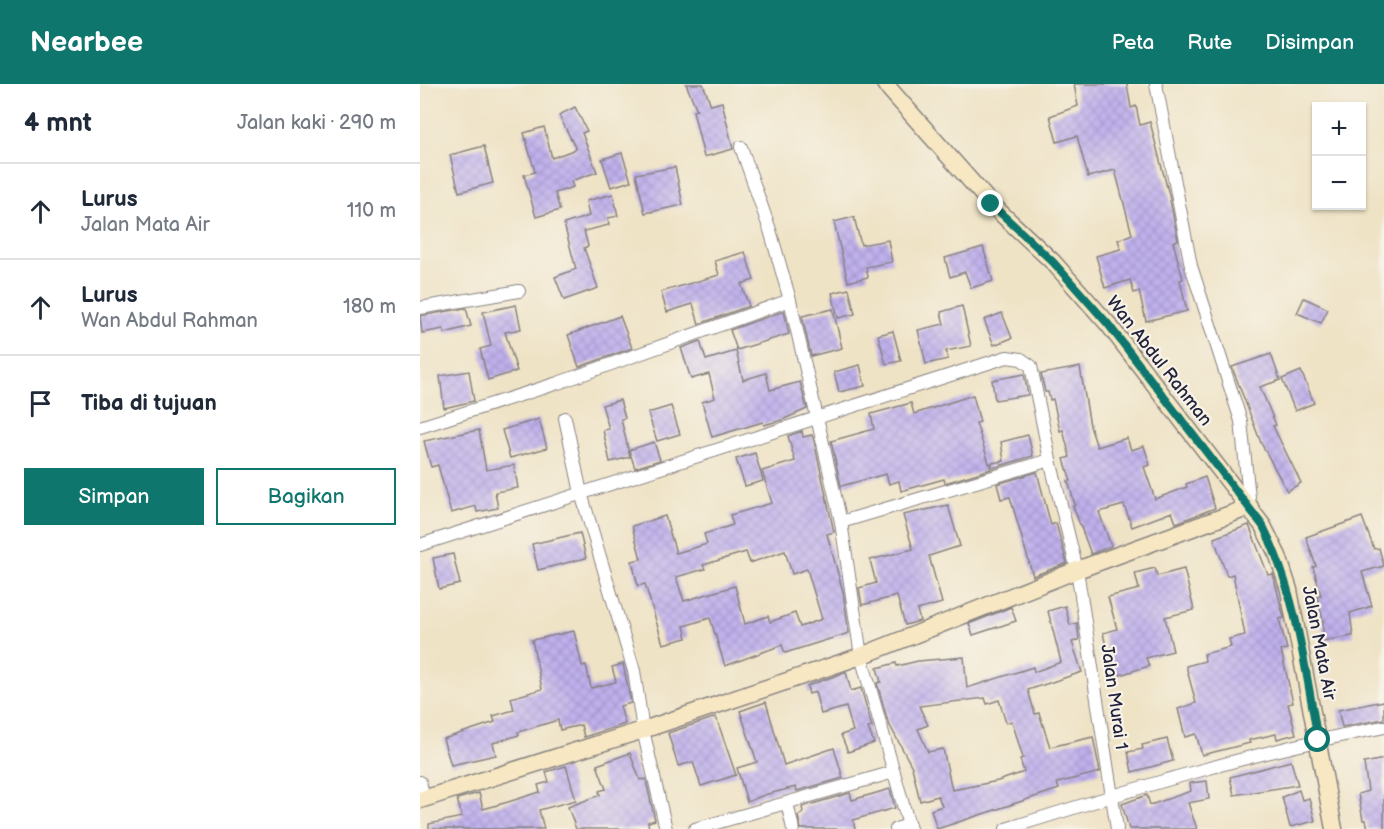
<!DOCTYPE html>
<html lang="id">
<head>
<meta charset="utf-8">
<style>
  body { margin:0; font-family:"Balsamiq Sans",sans-serif; background:#f2f2f3; color:#1f2937 }
  .controls { position:absolute; right:18px; top:18px; display:grid; overflow:hidden; border-radius:0px; box-shadow:0 2px 4px #0004 }
  .controls button { width:54px; height:54px; display:grid; place-items:center; padding:0; border:0; border-bottom:2px solid #e0e1e3; background:#fff; color:#1f2937; font:30px sans-serif }
  .stop { position:absolute; width:18px; height:18px; margin:-14px; border:4px solid #0f766e; border-radius:50%; background:#fff }
  .stop.end { background:#0f766e; border-color:#fff; box-shadow:0 2px 6px #0008 }
  .list { margin:0; padding:0; list-style:none }
  h2 { display:flex; justify-content:space-between; align-items:center; height:78px; margin:0; padding:0 24px; font-size:26px }
  h2 small { font-size:20px; font-weight:400; color:#747a83 }
  .list li { display:grid; grid-template-columns:39px 1fr auto; gap:18px; align-items:center; box-sizing:border-box; height:96px; padding:0 24px; border-top:2px solid #e0e1e3 }
  .list b { display:block; font-size:22px; white-space:nowrap }
  .list p { margin:0; font-size:20px; white-space:nowrap; color:#747a83 }
  .list em { font-size:20px; font-style:normal; color:#747a83 }
  .actions { display:flex; gap:12px; padding:18px 24px }
  .actions a { flex:1; padding:14px 0; border:2px solid #0f766e; border-radius:0px; text-align:center; font-size:21px; color:#0f766e }
  .actions .main { background:#0f766e; color:#fff }
  .icon { flex:none; width:33px; height:33px; fill:none; stroke:currentColor; stroke-width:2; stroke-linecap:round; stroke-linejoin:round }
  .map { position:relative; flex:none; width:964px; height:745px; overflow:hidden }
  header { display:flex; align-items:center; gap:36px; box-sizing:border-box; height:84px; padding:0 30px; background:#0f766e; color:#fff }
  header strong { font-size:28px }
  nav { display:flex; gap:33px; margin-inline-start:auto; font-size:21px }
  main { display:flex }
  aside { flex:1; background:#fff }
  .map>svg:first-child { display:block }
  .building { fill:url(#building-cross-hatch); fill-rule:evenodd }
  .lines { fill:none; stroke-linecap:round; stroke-linejoin:round }
  .street-casing { stroke:#888280; stroke-width:14 }
  .secondary-casing { stroke:#888280; stroke-width:19 }
  .street { stroke:#fff; stroke-width:12 }
  .secondary { stroke:#f7e8c3; stroke-width:16 }
  .route { stroke:#0f766e; stroke-width:8 }
  .labels { text-anchor:middle; dominant-baseline:central; stroke-width:4.5; stroke-linejoin:round; paint-order:stroke }
  .street-label { font-size:18px; fill:#22223b; stroke:#f7f3e8 }
</style>
</head>
<body>
<header>
<strong>Nearbee</strong>
<nav><a>Peta</a><a>Rute</a><a>Disimpan</a></nav>
</header>
<main>
<aside>
<h2>4 mnt<small>Jalan kaki · 290 m</small></h2>
<ul class="list">
<li><svg class="icon" aria-label="ahead" viewBox="0 0 24 24"><path d="M12 20V5M6 11l6-6 6 6"/></svg><div><b>Lurus</b><p>Jalan Mata Air</p></div><em>110 m</em></li>
<li><svg class="icon" aria-label="ahead" viewBox="0 0 24 24"><path d="M12 20V5M6 11l6-6 6 6"/></svg><div><b>Lurus</b><p>Wan Abdul Rahman</p></div><em>180 m</em></li>
<li><svg class="icon" aria-label="arrive" viewBox="0 0 24 24"><path d="M6 21V4h12l-3 4 3 4H6"/></svg><div><b>Tiba di tujuan</b></div></li>
</ul>
<div class="actions"><a class="main">Simpan</a><a>Bagikan</a></div>
</aside>
<div class="map">
<svg width="964" height="745" viewBox="0 0 964 745">
  <defs>
    <pattern id="building-cross-hatch" width="8" height="8" patternUnits="userSpaceOnUse" patternTransform="scale(1.5)"><rect width="8" height="8" fill="#bfb0ec"/><path d="M0 0l8 8M0 8l8-8" fill="none" stroke="#a497cb"/></pattern>
  </defs>
  <rect width="100%" height="100%" fill="#f7f3e8"/>
  <filter id="ink" filterUnits="userSpaceOnUse"><feTurbulence type="fractalNoise" baseFrequency=".0167" numOctaves="2"/><feDisplacementMap in="SourceGraphic" scale="12" xChannelSelector="R" yChannelSelector="G"/><feConvolveMatrix kernelMatrix="1 2 1 2 8 2 1 2 1" color-interpolation-filters="sRGB"/></filter>
  <filter id="wash" filterUnits="userSpaceOnUse"><feTurbulence type="fractalNoise" baseFrequency=".008" numOctaves="4" result="noise"/><feDisplacementMap in="SourceGraphic" scale="24" xChannelSelector="R" yChannelSelector="G"/><feGaussianBlur stdDeviation="1.35" result="paint"/><feColorMatrix in="noise" values="0 0 0 0 0 0 0 0 0 0 0 0 0 0 0 0 0 1.4 0 .05"/><feComposite in="paint" operator="in"/></filter>
  <g filter="url(#wash)">
    <rect width="100%" height="100%" fill="#efe3c6"/>
    <g id="blocks">
      <!-- building -->
      <g class="building">
        <polygon points="266,0 283,0 291,21 302,18 313,65 284,73 273,27 277,26"/>
        <polygon points="654,0 707,0 711,24 716,22 720,41 730,38 749,111 758,156 753,158 763,195 760,196 767,227 726,237 719,207 714,209 710,196 685,204 676,172 701,165 698,156 712,150 695,86 668,93 657,52 637,58 630,32 658,22"/>
        <polygon points="155,23 167,47 162,49 177,88 151,97 153,103 135,109 140,126 116,133 104,91 115,88 104,49 124,43 132,74 156,65 139,31"/>
        <polygon points="64,62 73,99 39,108 30,71"/>
        <polygon points="202,69 211,97 191,103 182,75"/>
        <polygon points="255,83 263,121 225,129 216,90"/>
        <polygon points="193,110 198,132 188,134 189,141 164,147 168,162 164,164 178,204 144,216 135,193 156,185 144,140 169,132 166,117"/>
        <polygon points="434,133 441,161 468,156 472,178 446,183 448,193 428,198 414,138"/>
        <polygon points="563,163 573,197 551,204 545,188 530,193 525,174"/>
        <polygon points="325,168 334,196 321,200 329,222 279,240 273,220 247,228 241,208 299,191 295,177"/>
        <polygon points="429,205 435,230 418,234 412,209"/>
        <polygon points="884,214 908,225 901,239 877,229"/>
        <polygon points="96,221 101,245 85,248 97,287 68,296 60,265 71,262 63,228"/>
        <polygon points="542,222 551,262 526,267 528,275 506,280 498,246 524,240 521,228"/>
        <polygon points="46,224 51,242 25,249 23,245 2,249 0,232"/>
        <polygon points="413,225 422,264 391,272 382,232"/>
        <polygon points="364,227 369,250 317,266 310,246"/>
        <polygon points="582,229 592,254 574,261 564,236"/>
        <polygon points="200,232 212,264 159,283 148,251"/>
        <polygon points="473,247 481,277 466,280 458,251"/>
        <polygon points="280,257 286,276 316,267 323,296 346,289 350,306 380,298 387,325 362,336 344,341 343,338 292,353 282,318 295,314 289,290 271,295 261,264"/>
        <polygon points="851,270 860,296 840,303 856,341 853,342 881,399 867,407 841,359 812,283"/>
        <polygon points="440,281 445,302 419,308 414,288"/>
        <polygon points="660,283 670,342 677,363 707,354 711,366 724,362 730,381 724,383 735,415 767,403 766,400 785,393 795,424 756,439 752,428 712,443 704,421 679,428 691,462 671,470 653,422 655,421 648,397 651,397 644,375 650,373 643,346 640,347 633,315 630,316 628,308 625,308 621,290"/>
        <polygon points="49,287 54,317 24,324 20,292"/>
        <polygon points="881,287 894,319 875,327 862,295"/>
        <polygon points="604,290 608,311 575,316 572,296"/>
        <polygon points="553,311 560,338 556,339 571,385 525,399 524,395 481,407 479,397 469,400 466,390 421,402 411,357 454,345 451,330 491,319 494,330"/>
        <polygon points="200,316 205,334 201,335 210,373 190,378 183,346 189,345 182,321"/>
        <polygon points="251,322 260,350 237,357 228,329"/>
        <polygon points="119,335 127,364 90,374 82,346"/>
        <polygon points="59,346 66,386 94,381 98,404 75,408 78,424 57,428 56,422 31,429 18,381 11,383 4,357"/>
        <path d="M 382,347 L 383,353 L 392,351 L 394,357 L 414,448 L 407,450 L 423,508 L 429,549 L 365,569 L 362,561 L 305,582 L 290,534 L 264,542 L 267,554 L 243,560 L 225,500 L 218,502 L 212,477 L 221,475 L 212,442 L 245,432 L 256,469 L 287,460 L 284,450 L 313,441 L 310,431 L 352,419 L 342,387 L 375,377 L 368,352 ZM 365,467 L 372,490 L 387,485 L 402,535 L 380,543 L 375,529 L 350,538 L 348,532 L 325,540 L 315,502 L 264,517 L 256,493 L 285,485 L 283,481 L 326,468 L 330,479 Z"/>
        <polygon points="608,351 613,372 573,384 571,379 584,377 581,358"/>
        <polygon points="234,358 240,376 215,384 209,366"/>
        <polygon points="335,369 343,397 325,402 316,375"/>
        <polygon points="617,388 631,441 636,439 647,479 613,492 590,413 581,415 577,400"/>
        <polygon points="528,421 540,462 509,472 522,519 497,526 500,537 485,541 477,512 442,521 439,504 456,499 450,476 493,465 483,431"/>
        <polygon points="942,433 954,465 959,464 964,482 942,488 952,522 930,529 933,552 903,557 903,536 897,512 901,511 893,483 896,482 886,453"/>
        <polygon points="829,441 848,491 853,490 864,534 859,535 867,565 861,566 873,619 868,620 876,650 857,655 856,650 829,656 830,659 782,671 776,650 765,653 758,625 776,619 766,582 785,577 784,570 811,563 809,555 825,551 813,490 807,492 794,454"/>
        <polygon points="160,449 166,474 118,486 112,460"/>
        <polygon points="33,470 40,500 19,505 13,474"/>
        <polygon points="735,484 737,492 764,485 774,526 745,533 753,567 726,574 729,582 693,593 683,549 697,545 688,513 719,505 715,489"/>
        <path d="M 645,522 L 650,541 L 657,539 L 659,556 L 652,558 L 662,588 L 608,606 L 615,630 L 619,629 L 630,663 L 673,653 L 680,688 L 637,699 L 639,705 L 517,745 L 511,726 L 522,722 L 518,712 L 500,717 L 492,683 L 468,638 L 457,599 L 461,598 L 457,584 L 476,579 L 477,582 L 498,577 L 544,573 L 547,604 L 613,583 L 614,588 L 641,578 L 628,527 ZM 565,614 L 567,620 L 579,616 L 586,639 L 592,637 L 603,674 L 600,675 L 604,688 L 578,697 L 532,706 L 523,665 L 508,668 L 498,645 L 508,641 L 499,622 Z"/>
        <polygon points="591,523 596,537 553,551 549,540"/>
        <polygon points="154,547 162,582 166,581 171,604 196,598 192,583 203,580 211,619 200,622 205,640 164,653 161,641 140,646 138,636 98,648 99,651 73,659 76,671 31,681 23,655 75,638 73,632 94,626 91,614 122,605 112,556"/>
        <polygon points="426,588 431,607 441,604 452,643 448,644 454,659 428,668 421,651 433,647 426,623 401,630 395,608 389,610 387,602"/>
        <polygon points="964,617 964,635 922,643 918,626"/>
        <polygon points="346,618 364,681 414,664 423,694 377,707 376,703 344,711 327,718 317,684 337,678 320,627"/>
        <polygon points="296,633 316,691 281,702 273,678 258,682 248,649"/>
        <polygon points="747,655 753,677 712,688 708,668 723,665 722,661"/>
        <polygon points="210,669 220,696 226,695 227,701 235,736 228,738 229,745 156,745 148,723 180,711 179,707 186,705 177,681"/>
        <polygon points="964,675 964,745 948,745 946,736 943,736 938,710 948,707 944,679"/>
        <polygon points="871,677 878,701 814,711 810,693"/>
        <polygon points="146,682 156,716 119,726 124,745 9,745 9,740 42,733 37,715 59,709 63,725 88,718 120,708 118,701 129,698 126,688"/>
        <polygon points="787,697 789,715 768,719 777,745 709,745 702,720 727,711 730,721 771,707 770,699"/>
        <polygon points="470,705 475,724 433,736 435,745 381,745 378,732 383,728 382,723 430,709 432,716"/>
        <polygon points="879,706 882,716 889,714 895,737 870,743 862,713"/>
      </g>
    </g>
  </g>
  <g filter="url(#ink)">
    <use href="#blocks" fill-opacity="0" stroke="#888280" stroke-width="1.5"/>
    <g class="lines">
      <!-- street casing -->
      <g class="street-casing">
        <g id="street">
          <polyline points="736,0 771,182 821,337 830,423"/>
          <polyline points="321,63 350,146 370,216 421,438 441,572 490,745"/>
          <polyline points="0,224 99,207"/>
          <polyline points="145,334 161,409 214,587 223,646 246,745"/>
          <polyline points="0,343 138,299 370,216"/>
          <polyline points="421,438 630,376"/>
          <polyline points="0,461 587,273 601,275 611,282 630,376 657,486 697,745"/>
          <polyline points="0,698 4,714"/>
          <polyline points="367,719 373,745"/>
          <polyline points="275,745 474,688"/>
          <polyline points="476,745 489,741"/>
          <path d="M 586,745 C 710,706 836,667 964,643"/>
        </g>
      </g>
      <!-- secondary casing -->
      <g class="secondary-casing">
        <g id="secondary">
          <polyline points="465,0 571,120 633,178 688,240 843,442 858,472 869,506 914,745"/>
          <polyline points="0,716 223,646 441,572 657,486 830,423"/>
        </g>
      </g>
      <!-- street -->
      <use href="#street" class="street"/>
      <!-- secondary -->
      <use href="#secondary" class="secondary"/>
    </g>
  </g>
  <g class="lines" filter="url(#ink)">
    <!-- route -->
    <path class="route" d="M 571,120 L 633,178 L 688,240 L 843,442 C 876,508 885,583 898,656"/>
  </g>
  <g class="labels">
    <!-- street labels -->
    <g class="street-label">
      <text transform="translate(739 277) rotate(52)">Wan Abdul Rahman</text>
      <text transform="translate(899 559) rotate(79)">Jalan Mata Air</text>
      <text transform="translate(694 613) rotate(82)">Jalan Murai 1</text>
    </g>
  </g>
</svg>
<div class="controls">
<button>+</button>
<button>−</button>
</div>
<div class="stop" style="left:898px;top:656px"></div>
<div class="stop end" style="left:571px;top:120px"></div>
</div>
</main>
</body>
</html>
